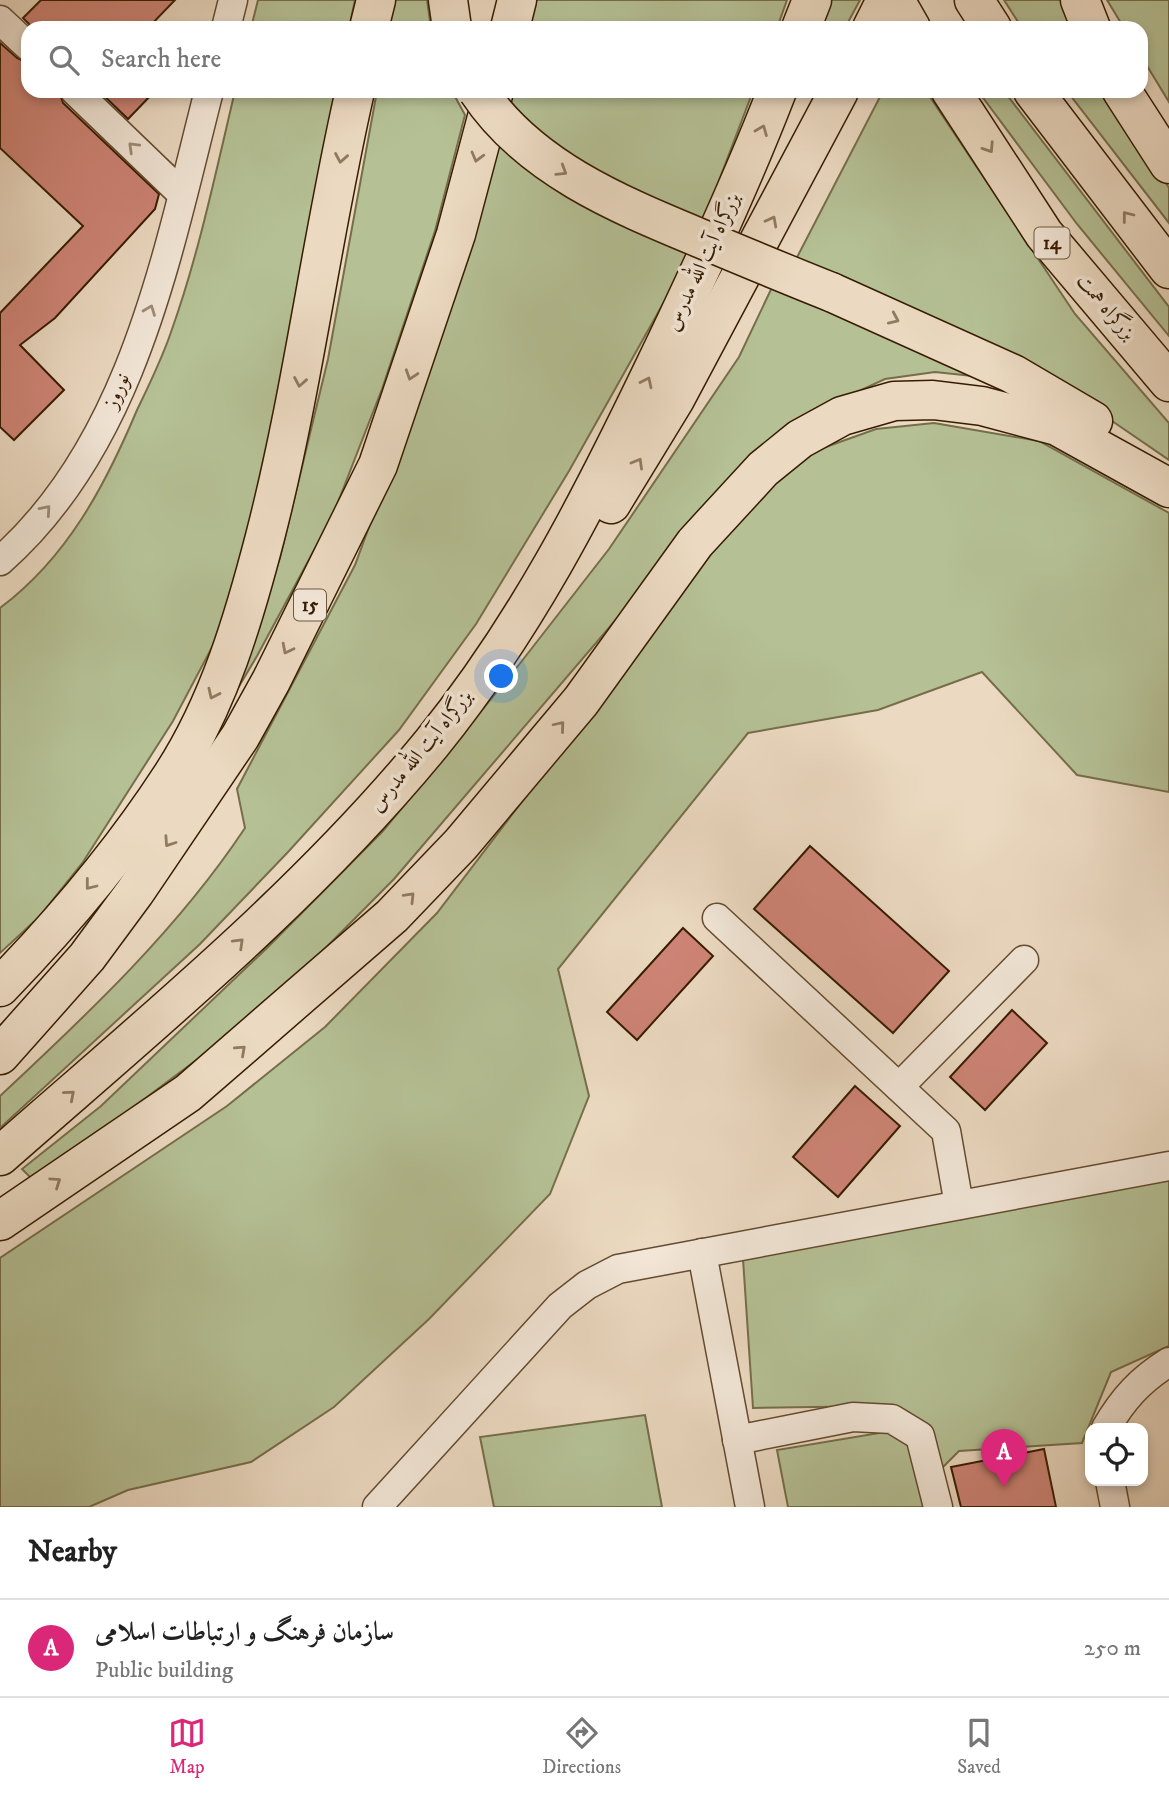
<!DOCTYPE html>
<html lang="en">
<head>
<meta charset="utf-8">
<style>
  body { margin:0; font-family:"IM FELL DW Pica",Amiri,serif; background:#f6f6f6; color:#222 }
  .controls { position:absolute; right:21px; bottom:21px; display:grid; overflow:hidden; border-radius:14px; box-shadow:0 4px 10px #0003 }
  .controls button { width:63px; height:63px; display:grid; place-items:center; padding:0; border:0; border-bottom:2px solid #e0e0e0; background:#fff; color:#222; font:35px sans-serif }
  .you { position:absolute; left:502px; top:677px; width:24px; height:24px; margin:-18px; border:5px solid #fff; border-radius:50%; background:#1a73e8; box-shadow:0 0 0 10px #1a73e833 }
  .badge { display:grid; place-items:center; width:46px; height:46px; border-radius:50%; background:#db2777; color:#fff; font-size:23px; font-weight:700 }
  .pin { position:absolute; translate:-50% -58px; filter:drop-shadow(0 2px 4px #0008) }
  .pin::after { content:''; position:absolute; top:37px; width:24px; height:21px; background:inherit; clip-path:polygon(0 0,100% 0,50% 100%) }
  .list { margin:0; padding:0; list-style:none }
  h2 { display:flex; justify-content:space-between; align-items:center; height:91px; margin:0; padding:0 28px; font-size:30px }
  h2 small { font-size:23px; font-weight:400; color:#767676 }
  .list li { display:grid; grid-template-columns:46px 1fr auto; gap:21px; align-items:center; box-sizing:border-box; height:98px; padding:0 28px; border-top:2px solid #e0e0e0 }
  .list b { display:block; font-size:26px; white-space:nowrap }
  .list p { margin:0; font-size:23px; white-space:nowrap; color:#767676 }
  .list em { font-size:23px; font-style:normal; color:#767676 }
  .icon { flex:none; width:38px; height:38px; fill:none; stroke:currentColor; stroke-width:2; stroke-linecap:round; stroke-linejoin:round }
  .map { position:relative; flex:none; width:1169px; height:1507px; overflow:hidden }
  .search { position:absolute; background:#fff; box-shadow:0 4px 10px #0003; left:21px; right:21px; top:21px; height:77px; display:flex; align-items:center; gap:18px; box-sizing:border-box; padding:0 24px; border-radius:21px; color:#767676; font-size:26px }
  .sheet { height:189px; background:#fff }
  nav { display:flex; justify-content:space-around; align-items:center; box-sizing:border-box; height:98px; border-top:2px solid #e0e0e0; background:#fff; font-size:19px; color:#767676 }
  nav a { display:grid; justify-items:center; gap:4px }
  nav .on { color:#db2777 }
  .map>svg:first-child { display:block }
  .green { fill:#b5c095; stroke:#766e4a; stroke-width:2 }
  .building { fill:#ce8476; stroke:#371c00; stroke-width:2 }
  .lines { fill:none; stroke-linecap:round; stroke-linejoin:round }
  .minor-casing { stroke:#644b30; stroke-width:31 }
  .highway-casing { stroke:#371c00; stroke-width:41 }
  .minor { stroke:#f2e6d7; stroke-width:28 }
  .highway { stroke:#ebd9c1; stroke-width:38 }
  .highway-bridge-casing { stroke:#371c00; stroke-width:41; stroke-linecap:butt }
  .highway-bridge { stroke:#ebd9c1; stroke-width:38 }
  .oneway { stroke:#917a60 }
  .oneway2 { stroke:#9e8b76 }
  .labels { text-anchor:middle; dominant-baseline:central; stroke-width:7; stroke-linejoin:round; paint-order:stroke }
  .shield { fill:#f2e6d7; stroke:#6f5940; stroke-width:2 }
  .shield-label { font-size:19px; font-weight:bold; fill:#371c00 }
  .street-label { font-size:21px; fill:#371c00; stroke:#f2e6d7 }
</style>
</head>
<body>
<div class="map">
<svg width="1169" height="1507" viewBox="0 0 1169 1507">
  <rect width="100%" height="100%" fill="#ebd9c1"/>
  <filter id="stains"><feTurbulence type="fractalNoise" baseFrequency=".00286" numOctaves="4"/><feColorMatrix values="0 0 0 0 .2 0 0 0 0 .09 0 0 0 0 .02 0 0 0 .5 -.17"/></filter>
  <radialGradient id="worn" r=".72"><stop offset=".6" stop-color="#630" stop-opacity="0"/><stop offset="1" stop-color="#630" stop-opacity=".3"/></radialGradient>
  <!-- green -->
  <g class="green">
    <polygon points="258,0 355,0 349,28 251,28"/>
    <polygon points="394,0 427,0 431,28 389,28"/>
    <polygon points="535,0 787,0 777,28 527,28"/>
    <polygon points="831,0 860,0 845,28 822,28"/>
    <polygon points="1004,0 1062,0 1076,28 1022,28"/>
    <polygon points="1107,0 1169,0 1169,102 1141,56 1141,28 1124,28"/>
    <path d="M 235,91 L 338,91 L 280,433 L 228,617 L 173,721 L 83,862 L 39,917 L 0,953 L 0,608 C 67,558 105,486 137,410 C 149,385 162,359 171,332 C 199,254 216,171 235,91 Z"/>
    <polygon points="377,91 452,91 465,115 435,231 382,389 333,515 257,656 219,720 280,558 328,359"/>
    <path d="M 509,91 L 753,91 L 691,254 L 569,471 L 476,624 L 399,730 L 288,852 L 200,944 L 0,1128 L 0,1096 C 88,1014 178,929 245,828 L 237,789 L 355,565 L 469,256 Z"/>
    <polygon points="883,91 926,91 1075,314 1169,423 1169,460 1096,410 792,267"/>
    <polygon points="978,91 1004,91 1169,307 1169,336 1077,224"/>
    <polygon points="1067,91 1109,91 1169,188 1169,223"/>
    <polygon points="775,281 982,377 935,372 885,379 835,402 631,602 394,879 267,1007 131,1109 31,1178 22,1169 101,1106 267,948 383,831 518,666 609,549 739,357"/>
    <polygon points="934,423 1039,441 1169,513 1169,792 1077,775 982,672 878,710 748,733 558,969 589,1096 550,1194 429,1319 334,1407 251,1462 128,1490 89,1507 0,1507 0,1258 227,1106 325,1027 437,913 752,500 809,453 876,429"/>
    <polygon points="1169,1179 1169,1346 1111,1372 1082,1443 959,1451 942,1468 884,1406 753,1408 743,1259"/>
    <polygon points="645,1415 662,1507 494,1507 480,1437"/>
    <polygon points="891,1431 915,1450 926,1507 788,1507 777,1450"/>
  </g>
  <!-- building -->
  <g class="building">
    <polygon points="41,0 175,0 148,28 33,28 23,18"/>
    <polygon points="0,43 17,58 28,63 28,91 59,91 63,103 159,194 155,209 55,318 20,345 64,390 14,440 0,427 0,313 83,226 0,148"/>
    <polygon points="99,91 155,91 128,119"/>
    <polygon points="810,846 949,971 893,1033 754,909"/>
    <polygon points="683,928 713,956 637,1040 607,1012"/>
    <polygon points="1012,1010 1047,1043 985,1110 950,1077"/>
    <polygon points="855,1086 900,1126 838,1197 793,1157"/>
    <polygon points="1044,1449 1056,1507 961,1507 951,1467"/>
  </g>
  <g class="lines">
    <!-- minor casing -->
    <g class="minor-casing">
      <g id="minor">
        <polyline points="0,20 28,46"/>
        <polyline points="226,28 233,0"/>
        <polyline points="75,91 182,194"/>
        <path d="M 0,561 C 133,444 167,254 209,91"/>
        <polyline points="717,918 946,1131 959,1205"/>
        <polyline points="899,1087 1024,960"/>
        <polyline points="702,1253 750,1507"/>
        <path d="M 1106,1428 C 1123,1399 1140,1380 1169,1362"/>
        <polyline points="737,1440 853,1417 892,1419 920,1436 938,1507"/>
        <polyline points="1110,1481 1115,1507"/>
        <polyline points="377,1507 560,1306 587,1285 618,1269 1169,1166"/>
      </g>
    </g>
    <!-- highway casing -->
    <g class="highway-casing">
      <g id="highway">
        <polyline points="448,0 452,28"/>
        <polyline points="895,0 911,28"/>
        <polyline points="974,0 992,28"/>
        <polyline points="1080,0 1091,28"/>
        <polyline points="369,28 376,0"/>
        <polyline points="510,28 517,0"/>
        <polyline points="801,28 812,0"/>
        <polyline points="872,28 886,0"/>
        <polyline points="951,91 1044,234 1169,382"/>
        <polyline points="1033,91 1169,269"/>
        <polyline points="1122,91 1169,164"/>
        <polyline points="831,292 1013,374 1093,421"/>
        <polyline points="611,504 675,399 839,91"/>
        <path d="M 0,987 C 63,922 124,850 173,774 C 219,703 244,618 265,537 C 303,390 321,239 355,91"/>
        <polyline points="0,1055 87,957 135,892 240,737 271,681 378,465 456,234 494,91"/>
        <path d="M 0,1156 C 149,1025 306,897 432,743 C 525,628 588,505 651,374 C 696,281 740,187 777,91"/>
        <polyline points="0,1221 188,1093 392,916 461,844 581,701 695,543 763,469 800,439 842,416 894,401 933,400 982,406 1057,426 1169,488"/>
      </g>
    </g>
    <!-- minor -->
    <use href="#minor" class="minor"/>
    <!-- highway -->
    <use href="#highway" class="highway"/>
    <!-- highway-bridge casing -->
    <g class="highway-bridge-casing">
      <path id="highway-bridge" d="M 478,91 C 529,168 620,205 702,239 C 745,257 788,275 831,292"/>
    </g>
    <!-- highway-bridge -->
    <use href="#highway-bridge" class="highway-bridge"/>
  </g>
  <!-- one-way arrows -->
  <defs><path id="oneway-chevron" d="M-2-3.5L2.5 0L-2 3.5" fill="none" stroke-width="1.6" stroke-linecap="round" stroke-linejoin="round" transform="scale(1.75)"/></defs>
  <g class="oneway">
    <use href="#oneway-chevron" transform="translate(762 130) rotate(-68)"/>
    <use href="#oneway-chevron" transform="translate(989 148) rotate(57)"/>
    <use href="#oneway-chevron" transform="translate(477 157) rotate(105)"/>
    <use href="#oneway-chevron" transform="translate(341 158) rotate(100)"/>
    <use href="#oneway-chevron" transform="translate(562 171) rotate(32)"/>
    <use href="#oneway-chevron" transform="translate(1127 216) rotate(-128)"/>
    <use href="#oneway-chevron" transform="translate(772 221) rotate(-62)"/>
    <use href="#oneway-chevron" transform="translate(894 319) rotate(24)"/>
    <use href="#oneway-chevron" transform="translate(411 375) rotate(108)"/>
    <use href="#oneway-chevron" transform="translate(300 382) rotate(100)"/>
    <use href="#oneway-chevron" transform="translate(647 382) rotate(-64)"/>
    <use href="#oneway-chevron" transform="translate(638 463) rotate(-60)"/>
    <use href="#oneway-chevron" transform="translate(287 649) rotate(117)"/>
    <use href="#oneway-chevron" transform="translate(213 694) rotate(115)"/>
    <use href="#oneway-chevron" transform="translate(560 726) rotate(-50)"/>
    <use href="#oneway-chevron" transform="translate(169 842) rotate(124)"/>
    <use href="#oneway-chevron" transform="translate(90 885) rotate(128)"/>
    <use href="#oneway-chevron" transform="translate(410 897) rotate(-46)"/>
    <use href="#oneway-chevron" transform="translate(239 943) rotate(-44)"/>
    <use href="#oneway-chevron" transform="translate(241 1050) rotate(-42)"/>
    <use href="#oneway-chevron" transform="translate(70 1095) rotate(-41)"/>
    <use href="#oneway-chevron" transform="translate(56 1182) rotate(-34)"/>
  </g>
  <g class="oneway2">
    <use href="#oneway-chevron" transform="translate(133 147) rotate(-136)"/>
    <use href="#oneway-chevron" transform="translate(150 310) rotate(-69)"/>
    <use href="#oneway-chevron" transform="translate(46 510) rotate(-49)"/>
  </g>
  <g class="labels">
    <!-- shield labels -->
    <g class="shield">
      <rect x="1034.5" y="227.5" width="35" height="31" rx="5"/>
      <rect x="294" y="589.5" width="32" height="31" rx="5"/>
    </g>
    <g class="shield-label">
      <text x="1052" y="243">14</text>
      <text x="310" y="605">15</text>
    </g>
    <!-- street labels -->
    <g class="street-label">
      <text transform="translate(703 262) rotate(-65)">بزرگراه آیت الله مدرس</text>
      <text transform="translate(1106 307) rotate(50)">بزرگراه همت</text>
      <text transform="translate(117 391) rotate(-67)">نوروز</text>
      <text transform="translate(421 751) rotate(-51)">بزرگراه آیت الله مدرس</text>
    </g>
  </g>
  <rect width="100%" height="100%" filter="url(#stains)"/>
  <rect width="100%" height="100%" fill="url(#worn)"/>
</svg>
<div class="controls">
<button><svg class="icon" aria-label="locate" viewBox="0 0 24 24"><circle cx="12" cy="12" r="6"/><path d="M12 2v4M12 18v4M2 12h4M18 12h4"/></svg></button>
</div>
<div class="you"></div>
<div class="pin badge" style="left:1004px;top:1487px">A</div>
<div class="search"><svg class="icon" aria-label="search" viewBox="0 0 24 24"><circle cx="10" cy="10" r="6"/><path d="M15 15l6 6"/></svg>Search here</div>
</div>
<section class="sheet">
<h2>Nearby<small></small></h2>
<ul class="list">
<li><span class="badge">A</span><div><b>سازمان فرهنگ و ارتباطات اسلامی</b><p>Public building</p></div><em>250 m</em></li>
</ul>
</section>
<nav>
<a class="on"><svg class="icon" aria-label="map" viewBox="0 0 24 24"><path d="M3 6l6-2 6 2 6-2v14l-6 2-6-2-6 2zM9 4v14M15 6v14"/></svg>Map</a>
<a><svg class="icon" aria-label="directions" viewBox="0 0 24 24"><path d="M12 3l9 9-9 9-9-9zM9 14v-3h6M13 9l2 2-2 2"/></svg>Directions</a>
<a><svg class="icon" aria-label="saved" viewBox="0 0 24 24"><path d="M7 4h10v16l-5-4-5 4z"/></svg>Saved</a>
</nav>
</body>
</html>
